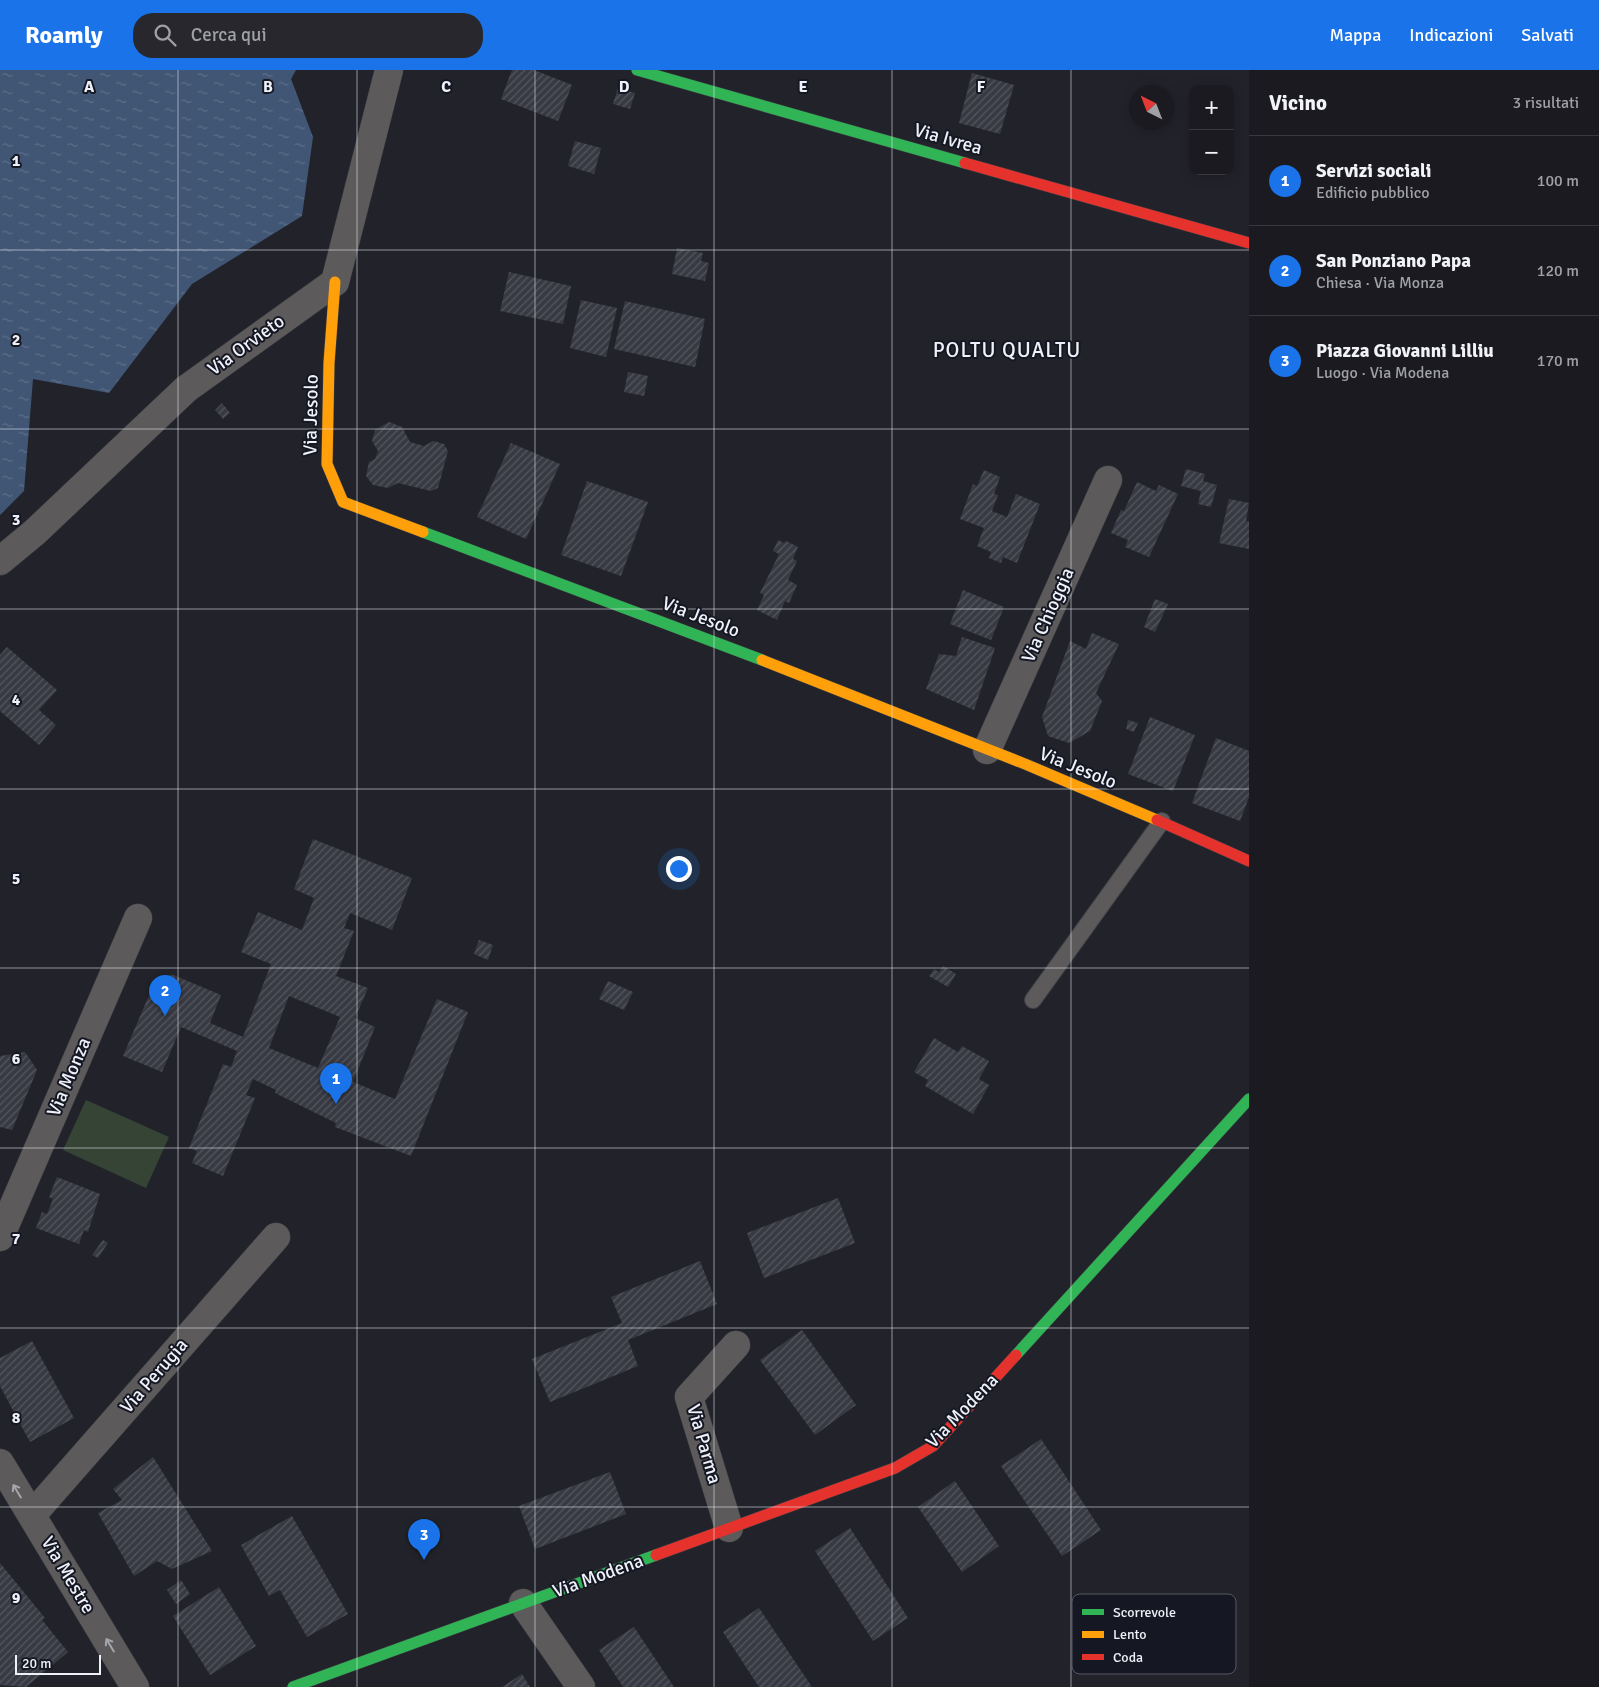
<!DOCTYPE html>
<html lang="it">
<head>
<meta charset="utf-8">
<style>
  body { margin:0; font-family:Signika,sans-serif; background:#27272d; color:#f1f3f6 }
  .controls { position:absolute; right:15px; top:15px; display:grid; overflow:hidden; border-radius:10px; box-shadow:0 2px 12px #0003 }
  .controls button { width:45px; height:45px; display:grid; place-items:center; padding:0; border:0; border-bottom:1px solid #38383e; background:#1a1a20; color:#f1f3f6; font:25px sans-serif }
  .compass { position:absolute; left:1129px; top:15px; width:45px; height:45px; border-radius:50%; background:#1a1a20; box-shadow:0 2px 12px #0003; rotate:318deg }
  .scale { position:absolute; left:15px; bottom:12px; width:86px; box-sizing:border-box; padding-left:5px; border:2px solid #eef1f9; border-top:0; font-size:14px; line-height:18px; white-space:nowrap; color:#eef1f9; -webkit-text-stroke:4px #151823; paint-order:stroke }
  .you { position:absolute; left:678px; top:798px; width:18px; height:18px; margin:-12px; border:4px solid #fff; border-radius:50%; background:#1a73e8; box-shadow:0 0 0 8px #1a73e833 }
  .badge { display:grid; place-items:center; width:32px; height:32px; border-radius:50%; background:#1a73e8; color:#fff; font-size:16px; font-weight:700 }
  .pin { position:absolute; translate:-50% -41px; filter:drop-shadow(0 1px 2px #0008) }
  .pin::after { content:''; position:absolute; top:26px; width:18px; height:15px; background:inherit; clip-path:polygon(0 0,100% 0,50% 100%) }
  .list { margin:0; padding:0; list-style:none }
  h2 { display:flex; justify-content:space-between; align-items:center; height:65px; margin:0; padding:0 20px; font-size:21px }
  h2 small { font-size:16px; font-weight:400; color:#9fa1a5 }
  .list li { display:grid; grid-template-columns:32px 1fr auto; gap:15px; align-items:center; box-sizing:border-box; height:90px; padding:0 20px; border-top:1px solid #38383e }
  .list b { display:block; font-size:19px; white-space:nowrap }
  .list p { margin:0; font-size:16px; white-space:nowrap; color:#9fa1a5 }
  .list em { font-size:16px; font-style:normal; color:#9fa1a5 }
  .icon { flex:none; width:28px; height:28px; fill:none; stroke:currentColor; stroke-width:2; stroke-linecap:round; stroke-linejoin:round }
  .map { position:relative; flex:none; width:1249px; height:1617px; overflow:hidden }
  header { display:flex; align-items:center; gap:30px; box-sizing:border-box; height:70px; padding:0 25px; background:#1a73e8; color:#fff }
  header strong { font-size:24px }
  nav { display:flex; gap:28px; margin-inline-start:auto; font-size:18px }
  .search { width:350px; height:45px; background:#27272d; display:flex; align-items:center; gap:12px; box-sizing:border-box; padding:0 18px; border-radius:20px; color:#9fa1a5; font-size:19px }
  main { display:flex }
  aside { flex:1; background:#1a1a20 }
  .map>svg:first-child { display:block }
  .grass { fill:#354435 }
  .water { fill:url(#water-ripples) }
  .building { fill:url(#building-hatch); fill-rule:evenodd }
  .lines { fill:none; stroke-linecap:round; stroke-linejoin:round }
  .lane-casing { stroke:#3f4146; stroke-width:18 }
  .street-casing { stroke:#3f4146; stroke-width:29 }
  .fast-casing { stroke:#3f4146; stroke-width:12 }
  .slow-casing { stroke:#3f4146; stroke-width:12 }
  .jam-casing { stroke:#3f4146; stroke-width:12 }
  .lane { stroke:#5c5a5a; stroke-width:16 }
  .street { stroke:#5c5a5a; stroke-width:28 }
  .fast { stroke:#30b455; stroke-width:11 }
  .slow { stroke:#ff9f0a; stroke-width:11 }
  .jam { stroke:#e5322d; stroke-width:11 }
  .oneway { stroke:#a5a6aa }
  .grid { fill:none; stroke:#eef1f9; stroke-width:1; stroke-opacity:0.55 }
  .labels { text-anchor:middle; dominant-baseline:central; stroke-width:4; stroke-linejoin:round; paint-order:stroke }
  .street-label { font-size:19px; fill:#eef1f9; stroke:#151823 }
  .quarter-label { font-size:21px; letter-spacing:1px; fill:#eef1f9; stroke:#151823 }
  .key { fill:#151823; stroke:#565963; stroke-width:1 }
  .key-label { font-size:14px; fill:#eef1f9 }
  .grid-label { font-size:16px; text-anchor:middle; font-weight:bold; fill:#eef1f9; stroke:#151823; stroke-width:4; stroke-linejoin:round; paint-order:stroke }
</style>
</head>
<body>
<header>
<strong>Roamly</strong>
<div class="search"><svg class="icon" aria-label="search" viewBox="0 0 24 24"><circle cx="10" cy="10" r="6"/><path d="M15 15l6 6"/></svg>Cerca qui</div>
<nav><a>Mappa</a><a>Indicazioni</a><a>Salvati</a></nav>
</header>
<main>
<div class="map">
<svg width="1249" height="1617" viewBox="0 0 1249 1617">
  <defs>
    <pattern id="water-ripples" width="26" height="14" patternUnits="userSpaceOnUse" patternTransform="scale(1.25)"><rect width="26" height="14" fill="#415675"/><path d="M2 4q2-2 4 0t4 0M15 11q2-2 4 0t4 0" fill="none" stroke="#5d6f89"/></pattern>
    <pattern id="building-hatch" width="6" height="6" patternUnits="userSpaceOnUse" patternTransform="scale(1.25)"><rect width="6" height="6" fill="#373a43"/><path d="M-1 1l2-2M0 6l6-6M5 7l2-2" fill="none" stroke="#54575f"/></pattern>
  </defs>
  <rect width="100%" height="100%" fill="#22232a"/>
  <!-- grass -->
  <polygon class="grass" points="86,1030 169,1067 146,1118 63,1080"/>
  <!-- water -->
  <polygon class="water" points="0,0 296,0 291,9 313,67 302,146 192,214 109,323 33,309 24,421 0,445"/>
  <!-- building -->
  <g class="building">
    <polygon points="512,0 534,0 572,15 558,51 501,29"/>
    <polygon points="972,3 1014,15 1000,64 959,53"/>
    <polygon points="618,18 635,23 630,39 613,34"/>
    <polygon points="575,71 601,78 594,104 568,96"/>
    <polygon points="677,178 703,183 701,191 709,193 705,211 672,204"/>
    <polygon points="509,202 571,216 563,254 500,241"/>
    <polygon points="581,230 617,238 606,287 570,278"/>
    <polygon points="625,231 705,249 695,297 614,279"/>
    <polygon points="628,302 648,306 644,326 624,322"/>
    <polygon points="222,333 230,343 223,349 215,340"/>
    <polygon points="389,352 402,357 410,372 424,376 433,371 444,374 448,381 438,418 431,421 398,413 388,418 373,415 366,406 369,392 375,389 378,381 372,371 375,360"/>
    <polygon points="511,373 560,394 526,469 477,447"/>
    <polygon points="1186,399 1205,404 1203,411 1217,415 1211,437 1198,434 1201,421 1181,416"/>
    <polygon points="984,400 1000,407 994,424 998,425 992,441 1007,447 1016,424 1040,434 1017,493 1003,487 1001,493 989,488 991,482 977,476 984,458 960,449 973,414 977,416"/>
    <polygon points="587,411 648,432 621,506 561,485"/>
    <polygon points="1137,412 1156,421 1159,415 1178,424 1149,487 1125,477 1128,470 1111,463 1121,440 1124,441"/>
    <polygon points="1229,429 1249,433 1246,451 1249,451 1249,479 1219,473"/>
    <polygon points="778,470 784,473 786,471 798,477 793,489 797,491 788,510 797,515 789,533 785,531 777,550 757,540 764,525 760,523 779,484 773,481"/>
    <polygon points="963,520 1004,537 991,570 950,554"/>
    <polygon points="1155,529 1168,534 1155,562 1144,557"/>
    <polygon points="1092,563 1119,574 1096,623 1102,631 1090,661 1069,673 1048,666 1042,647 1070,571 1086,579"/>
    <polygon points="962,567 995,578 974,640 926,619 939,584 956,586"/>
    <polygon points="7,577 57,620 39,640 56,655 39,675 0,641 0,585"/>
    <polygon points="1150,647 1195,665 1173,721 1128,704"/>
    <polygon points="1128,650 1138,653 1134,662 1126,659"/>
    <polygon points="1216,668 1249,681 1249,727 1240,751 1192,733"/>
    <path d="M 313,769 L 412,808 L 392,860 L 350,843 L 344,858 L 354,861 L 336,906 L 368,918 L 355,948 L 375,957 L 353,1012 L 395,1029 L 437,929 L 468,942 L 411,1086 L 335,1057 L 336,1053 L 275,1023 L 276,1020 L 253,1009 L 246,1025 L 255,1028 L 223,1106 L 192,1093 L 197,1081 L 189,1078 L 223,994 L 231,997 L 237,981 L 181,957 L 162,1002 L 123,986 L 153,916 L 171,904 L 221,925 L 210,953 L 243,967 L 271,894 L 241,882 L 258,842 L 302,860 L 314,828 L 294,819 ZM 289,926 L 340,947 L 318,998 L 269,978 Z"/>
    <polygon points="479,870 493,875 488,890 474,884"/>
    <polygon points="943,896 956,904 948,917 929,906 934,899 939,902"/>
    <polygon points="608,911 633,922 624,940 599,929"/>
    <polygon points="934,968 958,982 962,976 989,991 979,1009 989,1015 973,1044 925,1016 928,1010 914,1002"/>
    <polygon points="25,982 37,1000 12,1060 0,1057 0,986"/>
    <polygon points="57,1107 100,1124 88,1162 84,1160 79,1174 36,1158 42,1142 47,1144 53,1129 49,1127"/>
    <polygon points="838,1128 855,1173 764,1208 747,1163"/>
    <polygon points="103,1170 108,1173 98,1188 92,1185"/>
    <polygon points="700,1191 717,1234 628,1270 638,1296 550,1332 532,1289 622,1253 611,1227"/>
    <polygon points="802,1260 856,1335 815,1365 760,1290"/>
    <polygon points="32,1271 74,1348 30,1372 0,1316 0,1288"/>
    <polygon points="1041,1369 1101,1460 1062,1486 1001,1396"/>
    <polygon points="153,1387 212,1481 172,1499 157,1491 134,1506 98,1443 122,1430 113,1419"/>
    <polygon points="610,1402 626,1444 535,1479 519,1436"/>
    <polygon points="955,1411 999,1476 962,1502 918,1437"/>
    <polygon points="292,1446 348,1544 307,1567 280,1520 269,1526 241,1475"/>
    <polygon points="850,1458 908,1548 873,1571 815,1481"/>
    <polygon points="0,1493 45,1548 42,1550 68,1582 26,1617 0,1615"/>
    <polygon points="181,1510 190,1524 176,1534 167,1520"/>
    <polygon points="219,1517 256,1576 210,1605 173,1546"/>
    <polygon points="759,1538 812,1617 759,1617 723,1562"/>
    <polygon points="634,1557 674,1617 623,1617 599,1580"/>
    <polygon points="522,1604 530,1617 502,1617"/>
  </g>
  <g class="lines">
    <!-- lane casing -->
    <g class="lane-casing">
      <polyline id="lane" points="1033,930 1162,751"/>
    </g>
    <!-- street casing -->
    <g class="street-casing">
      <g id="street">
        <polyline points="0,491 35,462 186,319 335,212 389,0"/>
        <polyline points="987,680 1108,410"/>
        <polyline points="0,1167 138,848"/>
        <polyline points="0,1393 135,1617"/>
        <polyline points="32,1445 276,1167"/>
        <polyline points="729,1458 689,1327 736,1275"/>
        <polyline points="523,1533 581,1617"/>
      </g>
    </g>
    <!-- fast casing -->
    <g class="fast-casing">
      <g id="fast">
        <polyline points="637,0 965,93"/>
        <polyline points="423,462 762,590"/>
        <polyline points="1016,1285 1249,1029"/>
        <polyline points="293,1617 656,1485"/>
      </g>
    </g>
    <!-- slow casing -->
    <g class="slow-casing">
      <g id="slow">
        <polyline points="335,212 329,293 327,394 343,432 423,462"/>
        <polyline points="762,590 1025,694 1157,750"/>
      </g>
    </g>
    <!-- jam casing -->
    <g class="jam-casing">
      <g id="jam">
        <polyline points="965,93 1249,173"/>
        <polyline points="1157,750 1249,791"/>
        <polyline points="656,1485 895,1398 933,1376 1016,1285"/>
      </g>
    </g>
    <!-- lane -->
    <use href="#lane" class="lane"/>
    <!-- street -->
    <use href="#street" class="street"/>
    <!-- fast -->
    <use href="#fast" class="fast"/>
    <!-- slow -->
    <use href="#slow" class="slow"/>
    <!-- jam -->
    <use href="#jam" class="jam"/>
  </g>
  <!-- one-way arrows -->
  <defs><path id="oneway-shaft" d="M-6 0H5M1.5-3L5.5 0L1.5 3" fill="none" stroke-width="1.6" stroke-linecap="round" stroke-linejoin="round" transform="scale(1.25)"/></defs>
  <g class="oneway">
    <use href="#oneway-shaft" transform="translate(17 1421) rotate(-121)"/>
    <use href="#oneway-shaft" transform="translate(110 1575) rotate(-121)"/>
  </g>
  <!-- grid -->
  <path class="grid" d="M 178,0 L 178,1617M 357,0 L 357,1617M 535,0 L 535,1617M 714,0 L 714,1617M 892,0 L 892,1617M 1071,0 L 1071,1617M 0,180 L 1249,180M 0,359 L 1249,359M 0,539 L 1249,539M 0,719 L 1249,719M 0,898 L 1249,898M 0,1078 L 1249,1078M 0,1258 L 1249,1258M 0,1437 L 1249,1437"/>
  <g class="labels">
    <!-- street labels -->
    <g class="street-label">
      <text transform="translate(948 69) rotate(16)">Via Ivrea</text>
      <text transform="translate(246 275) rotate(-36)">Via Orvieto</text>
      <text transform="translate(311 345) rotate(-89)">Via Jesolo</text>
      <text transform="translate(1048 545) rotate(-66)">Via Chioggia</text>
      <text transform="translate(701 547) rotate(21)">Via Jesolo</text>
      <text transform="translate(1078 698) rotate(22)">Via Jesolo</text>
      <text transform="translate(69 1007) rotate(-67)">Via Monza</text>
      <text transform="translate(154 1306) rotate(-49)">Via Perugia</text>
      <text transform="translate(962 1341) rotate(-46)">Via Modena</text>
      <text transform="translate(704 1374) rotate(74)">Via Parma</text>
      <text transform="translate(68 1505) rotate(59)">Via Mestre</text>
      <text transform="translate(598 1506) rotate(-20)">Via Modena</text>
    </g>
    <!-- quarter labels -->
    <g class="quarter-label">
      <text x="1007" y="280">POLTU QUALTU</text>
    </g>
  </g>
  <!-- legend -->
  <rect x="1072" y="1524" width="164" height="80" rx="8" class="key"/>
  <rect x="1082" y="1539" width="22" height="6" fill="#30b455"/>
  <rect x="1082" y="1561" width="22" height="7" fill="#ff9f0a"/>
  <rect x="1082" y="1584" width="22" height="6" fill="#e5322d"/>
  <g class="key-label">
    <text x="1113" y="1547">Scorrevole</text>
    <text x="1113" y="1569">Lento</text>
    <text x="1113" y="1592">Coda</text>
  </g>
  <g class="grid-label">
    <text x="89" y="22">A</text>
    <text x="268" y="22">B</text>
    <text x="446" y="22">C</text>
    <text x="624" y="22">D</text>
    <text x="803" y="22">E</text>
    <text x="981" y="22">F</text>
    <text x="16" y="96">1</text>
    <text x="16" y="275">2</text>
    <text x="16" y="455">3</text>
    <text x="16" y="635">4</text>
    <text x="16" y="814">5</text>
    <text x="16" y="994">6</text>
    <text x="16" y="1174">7</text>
    <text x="16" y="1353">8</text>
    <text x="16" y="1533">9</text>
  </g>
</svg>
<div class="controls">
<button>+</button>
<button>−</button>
</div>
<svg class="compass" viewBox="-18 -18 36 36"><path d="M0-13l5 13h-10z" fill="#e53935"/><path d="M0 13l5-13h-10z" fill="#9fa1a5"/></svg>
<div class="scale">20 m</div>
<div class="you"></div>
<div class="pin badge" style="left:336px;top:1034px">1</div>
<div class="pin badge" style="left:165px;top:946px">2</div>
<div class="pin badge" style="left:424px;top:1490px">3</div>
</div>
<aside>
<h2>Vicino<small>3 risultati</small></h2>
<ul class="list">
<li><span class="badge">1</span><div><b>Servizi sociali</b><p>Edificio pubblico</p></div><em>100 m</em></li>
<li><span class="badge">2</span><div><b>San Ponziano Papa</b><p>Chiesa · Via Monza</p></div><em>120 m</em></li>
<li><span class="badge">3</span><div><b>Piazza Giovanni Lilliu</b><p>Luogo · Via Modena</p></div><em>170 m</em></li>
</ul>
</aside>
</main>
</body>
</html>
